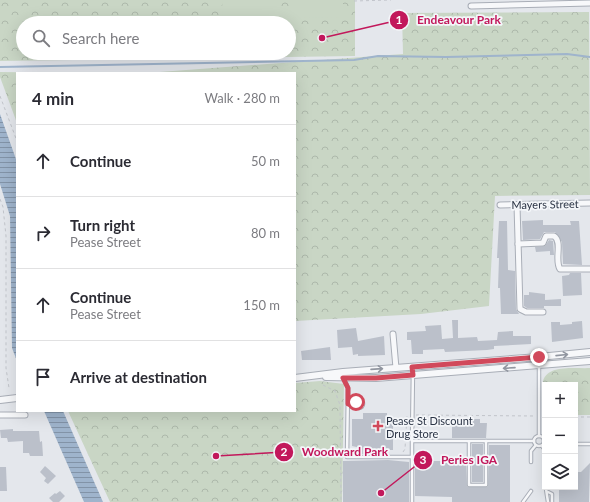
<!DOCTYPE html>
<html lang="en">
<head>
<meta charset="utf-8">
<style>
  body { margin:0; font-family:Lato,sans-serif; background:#f7f7f7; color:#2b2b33 }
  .controls { position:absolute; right:12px; bottom:12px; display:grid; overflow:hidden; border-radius:0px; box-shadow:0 4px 16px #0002 }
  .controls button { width:36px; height:36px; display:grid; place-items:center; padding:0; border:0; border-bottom:1px solid #e1e1e2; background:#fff; color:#2b2b33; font:20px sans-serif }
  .stop { position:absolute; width:12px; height:12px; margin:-9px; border:3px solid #d1495b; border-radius:50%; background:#fff }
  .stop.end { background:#d1495b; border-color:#fff; box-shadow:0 1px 4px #0008 }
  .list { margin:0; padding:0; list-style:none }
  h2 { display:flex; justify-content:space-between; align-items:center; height:52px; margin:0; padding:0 16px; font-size:17px }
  h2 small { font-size:13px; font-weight:400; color:#7c7c81 }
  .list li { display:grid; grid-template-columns:26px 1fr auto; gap:12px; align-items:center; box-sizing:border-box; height:72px; padding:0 16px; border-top:1px solid #e1e1e2 }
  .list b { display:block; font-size:15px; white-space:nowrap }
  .list p { margin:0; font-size:13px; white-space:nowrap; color:#7c7c81 }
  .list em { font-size:13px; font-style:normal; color:#7c7c81 }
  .icon { flex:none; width:22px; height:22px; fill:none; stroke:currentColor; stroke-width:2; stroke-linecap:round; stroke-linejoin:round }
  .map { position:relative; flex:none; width:590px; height:502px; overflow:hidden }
  .search { position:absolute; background:#fff; box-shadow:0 4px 16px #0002; left:16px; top:16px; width:280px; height:44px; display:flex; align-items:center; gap:10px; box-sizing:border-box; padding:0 14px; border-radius:22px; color:#7c7c81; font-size:15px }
  .panel { position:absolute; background:#fff; box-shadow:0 4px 16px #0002; left:16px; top:72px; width:280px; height:340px; border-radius:0px }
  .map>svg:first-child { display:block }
  .forest { fill:url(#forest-crowns); fill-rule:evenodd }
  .garden { fill:#c9d6c5 }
  .water { fill:url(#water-rules) }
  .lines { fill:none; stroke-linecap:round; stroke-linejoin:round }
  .stream { stroke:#9fb4cc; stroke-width:2 }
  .building { fill:#bbc0ca }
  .service-casing { stroke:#a9aeb7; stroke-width:4.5 }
  .minor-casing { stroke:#a9aeb7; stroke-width:7 }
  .tertiary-casing { stroke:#a9aeb7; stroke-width:8 }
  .path { stroke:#c2c5cb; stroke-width:1; stroke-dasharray:3 3; stroke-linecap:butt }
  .service { stroke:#f7f8fa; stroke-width:2.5 }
  .minor { stroke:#f7f8fa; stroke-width:5 }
  .tertiary { stroke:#f7f8fa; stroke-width:6 }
  .oneway { stroke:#9196a0 }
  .route { stroke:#d1495b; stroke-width:5 }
  .poi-dot { fill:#d1495b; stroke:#f4f6f9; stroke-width:1.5 }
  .labels { text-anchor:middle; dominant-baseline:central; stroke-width:3.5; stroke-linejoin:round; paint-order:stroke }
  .street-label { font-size:11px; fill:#2b3445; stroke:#f4f6f9 }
  .poi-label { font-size:11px; fill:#2b3445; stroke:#f4f6f9; text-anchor:start }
  .leader { fill:none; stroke:#c2185b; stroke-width:1.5 }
  .callout-dot { fill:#c2185b; stroke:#f4f6f9; stroke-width:1.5 }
  .mark-label { font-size:12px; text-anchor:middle; font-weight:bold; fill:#fff }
  .callout-label { font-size:12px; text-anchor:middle; font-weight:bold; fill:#c2185b; stroke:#f4f6f9; stroke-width:3.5; stroke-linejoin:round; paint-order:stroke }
</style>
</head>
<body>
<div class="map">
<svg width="590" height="502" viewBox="0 0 590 502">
  <defs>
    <pattern id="forest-crowns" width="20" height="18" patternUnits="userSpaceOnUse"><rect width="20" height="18" fill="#c9d6c5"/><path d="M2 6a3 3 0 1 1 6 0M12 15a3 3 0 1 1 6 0" fill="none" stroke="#adb8ab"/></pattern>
    <pattern id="water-rules" width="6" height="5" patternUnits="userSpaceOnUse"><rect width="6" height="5" fill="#9fb4cc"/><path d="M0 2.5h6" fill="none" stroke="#8293a7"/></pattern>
  </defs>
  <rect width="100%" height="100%" fill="#e4e7ec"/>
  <!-- forest -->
  <g class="forest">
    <path d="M 0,0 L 355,0 L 355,56 L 0,61 ZM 23,23 L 289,23 L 289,53 L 23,53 Z"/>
    <polygon points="589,12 590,195 495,196 489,306 421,314 295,321 295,73 146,73 403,54 402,13"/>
    <polygon points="0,72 83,73 17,73 17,123 0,77"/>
    <path d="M 590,368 L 590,415 L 575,415 L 575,385 L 545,385 L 545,415 L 544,415 L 543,381 C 548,364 576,369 590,368 Z"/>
    <polygon points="320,381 344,384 342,502 110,502 68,411 295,411 295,383"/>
  </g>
  <!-- garden -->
  <g class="garden">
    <polygon points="222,0 279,0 279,18 223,19"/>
    <polygon points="289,0 343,0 343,17 289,18"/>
  </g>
  <!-- water -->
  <g class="water">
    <polygon points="0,114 17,162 17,361 12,348 10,216 0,184"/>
    <polygon points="44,411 63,411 103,502 84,502"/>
  </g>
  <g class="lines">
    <!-- stream -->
    <polyline class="stream" points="0,67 354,60 378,56 446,57 567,54 590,57"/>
  </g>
  <!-- building -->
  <g class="building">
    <polygon points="543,220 543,225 571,225 570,221 579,221 582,265 563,264 562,242 555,232 544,232 540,239 523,240 522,221"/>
    <polygon points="499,221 507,221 508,270 515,271 516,309 519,314 501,314 500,288 498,288 499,258 497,258"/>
    <polygon points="549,240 553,241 554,255 550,255 550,251 536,252 535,247 545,246"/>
    <polygon points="570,273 581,273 582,295 563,296 562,276 569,275"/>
    <polygon points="529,292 545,294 545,300 561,299 561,306 544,306 544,308 527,308 524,306 524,295 529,295"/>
    <polygon points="452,320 458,320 458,338 477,337 478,341 497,340 498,332 513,331 513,336 531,336 531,344 494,346 494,349 487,350 445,352 444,349 423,350 423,354 412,354 411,340 407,340 407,332 426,331 425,326 441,325 442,339 453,338"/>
    <polygon points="582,321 583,338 552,342 551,322 560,322 560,325 572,324 572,322"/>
    <polygon points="356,328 358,341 384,336 385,355 358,356 358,354 353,355 352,347 338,348 337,330"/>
    <polygon points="330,347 331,360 302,360 301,351"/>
    <polygon points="363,413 387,413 387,419 393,419 393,450 388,450 388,454 361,454 361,448 352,446 352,419 363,419"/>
    <polygon points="463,419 480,419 480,423 487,423 486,438 452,438 452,423 463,423"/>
    <polygon points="13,429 13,431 39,431 40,442 42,441 43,456 30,456 29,453 23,453 23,441 8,442 7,438 1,438 0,430"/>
    <rect x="472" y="444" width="11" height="38"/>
    <polygon points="489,445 510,445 510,502 452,502 452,497 415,496 415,461 466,461 467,487 488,487"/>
    <polygon points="388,460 409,462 409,502 343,502 343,461"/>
    <polygon points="590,463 589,502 559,502 559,489 575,487 575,472 581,472"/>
    <polygon points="45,466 56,476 48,484 44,481 46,478 40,472"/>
    <polygon points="0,467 6,467 7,491 0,491"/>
    <polygon points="60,491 65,496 59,502 53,502 49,498 55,493 56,494"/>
  </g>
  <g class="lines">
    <!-- service casing -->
    <g class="service-casing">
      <g id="service">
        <polyline points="539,358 539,436"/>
        <polyline points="413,368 412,441 534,441"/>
        <polyline points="344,378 348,388 347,457 412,457"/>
        <circle cx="359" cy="404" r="4"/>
        <circle cx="539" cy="441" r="5"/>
        <polyline points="469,442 469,485 486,485 486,441"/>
        <polyline points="575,444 590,444"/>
        <polyline points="542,446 545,450"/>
        <polyline points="531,462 531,451 536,445"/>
        <polyline points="546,489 548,502"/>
        <polyline points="548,492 552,494 552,502"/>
        <polyline points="412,502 412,441"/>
        <polyline points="523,502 531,491"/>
      </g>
    </g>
    <!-- minor casing -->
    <g class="minor-casing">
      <g id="minor">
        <polyline points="471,6 590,3"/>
        <polyline points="500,205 590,203"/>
        <polyline points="517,205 520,309 526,312 543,312"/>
        <path d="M 518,244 L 543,243 L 546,236 L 554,236 C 563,242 554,260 560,269 L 590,269"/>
        <polyline points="393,334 396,368"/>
        <polyline points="0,415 25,415"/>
      </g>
    </g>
    <!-- tertiary casing -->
    <g class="tertiary-casing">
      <g id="tertiary">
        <polyline points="326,377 376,378 590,361"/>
        <polyline points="295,378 343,372 539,357 590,352"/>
        <polyline points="0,400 17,398"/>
      </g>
    </g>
    <!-- path -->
    <g class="path">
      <polyline points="354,1 391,0"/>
      <polyline points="0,96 17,141"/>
      <polyline points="0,199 3,207 6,236 6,368 9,388"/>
      <polyline points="323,385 335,391 340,405 341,502"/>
      <polyline points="416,415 535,416"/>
      <polyline points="575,417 590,417"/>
      <polyline points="403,452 405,449 407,416"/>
    </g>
    <!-- service -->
    <use href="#service" class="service"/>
    <!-- minor -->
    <use href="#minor" class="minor"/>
    <!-- tertiary -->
    <use href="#tertiary" class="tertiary"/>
  </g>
  <!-- one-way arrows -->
  <defs><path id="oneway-shaft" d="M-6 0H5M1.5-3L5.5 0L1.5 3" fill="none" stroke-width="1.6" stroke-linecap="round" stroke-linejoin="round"/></defs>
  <g class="oneway">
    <use href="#oneway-shaft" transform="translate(562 355) rotate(-6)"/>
    <use href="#oneway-shaft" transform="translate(509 368) rotate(176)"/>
    <use href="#oneway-shaft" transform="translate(377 369) rotate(-4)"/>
  </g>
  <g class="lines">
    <!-- route -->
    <polyline class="route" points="356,402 357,407 348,404 348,388 343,378 376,378 413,375 412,367 539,357"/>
  </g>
  <!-- markers -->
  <path class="poi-dot" d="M376 420h4v4h4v4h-4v4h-4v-4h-4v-4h4z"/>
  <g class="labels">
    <!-- street labels -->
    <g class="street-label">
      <text transform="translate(545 204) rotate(-1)">Mayers Street</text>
    </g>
    <!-- poi labels -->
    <g class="poi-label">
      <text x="386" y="420">Pease St Discount<tspan x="386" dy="13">Drug Store</tspan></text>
    </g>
  </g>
  <!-- callouts -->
  <path class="leader" d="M322 38L399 20M216 456L284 452M381 493L423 460"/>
  <g class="callout-dot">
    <circle cx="322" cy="38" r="4"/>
    <circle cx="216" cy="456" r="4"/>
    <circle cx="381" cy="493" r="4"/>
    <circle cx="399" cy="20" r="10"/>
    <circle cx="284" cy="452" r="10"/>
    <circle cx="423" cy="460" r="10"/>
  </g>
  <g class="mark-label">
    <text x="399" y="24">1</text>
    <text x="284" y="456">2</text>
    <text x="423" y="464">3</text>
  </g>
  <g class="callout-label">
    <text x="459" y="24">Endeavour Park</text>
    <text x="345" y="456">Woodward Park</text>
    <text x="469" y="464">Peries IGA</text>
  </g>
</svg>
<div class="controls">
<button>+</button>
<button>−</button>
<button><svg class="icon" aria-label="layers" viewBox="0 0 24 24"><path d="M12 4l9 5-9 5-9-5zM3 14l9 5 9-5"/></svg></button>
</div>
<div class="stop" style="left:356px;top:402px"></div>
<div class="stop end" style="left:539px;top:357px"></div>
<div class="search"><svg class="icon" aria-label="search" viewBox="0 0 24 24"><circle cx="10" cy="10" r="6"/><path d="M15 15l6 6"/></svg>Search here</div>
<section class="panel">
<h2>4 min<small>Walk · 280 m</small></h2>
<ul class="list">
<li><svg class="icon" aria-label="ahead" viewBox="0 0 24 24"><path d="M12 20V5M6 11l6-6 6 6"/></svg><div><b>Continue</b></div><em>50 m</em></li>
<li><svg class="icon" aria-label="right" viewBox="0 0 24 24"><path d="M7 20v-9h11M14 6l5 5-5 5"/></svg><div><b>Turn right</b><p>Pease Street</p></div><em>80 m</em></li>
<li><svg class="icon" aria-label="ahead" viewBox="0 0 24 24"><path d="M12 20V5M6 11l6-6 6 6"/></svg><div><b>Continue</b><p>Pease Street</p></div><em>150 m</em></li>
<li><svg class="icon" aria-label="arrive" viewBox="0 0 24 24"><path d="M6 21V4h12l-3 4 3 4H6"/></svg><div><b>Arrive at destination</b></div></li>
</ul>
</section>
</div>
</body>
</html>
